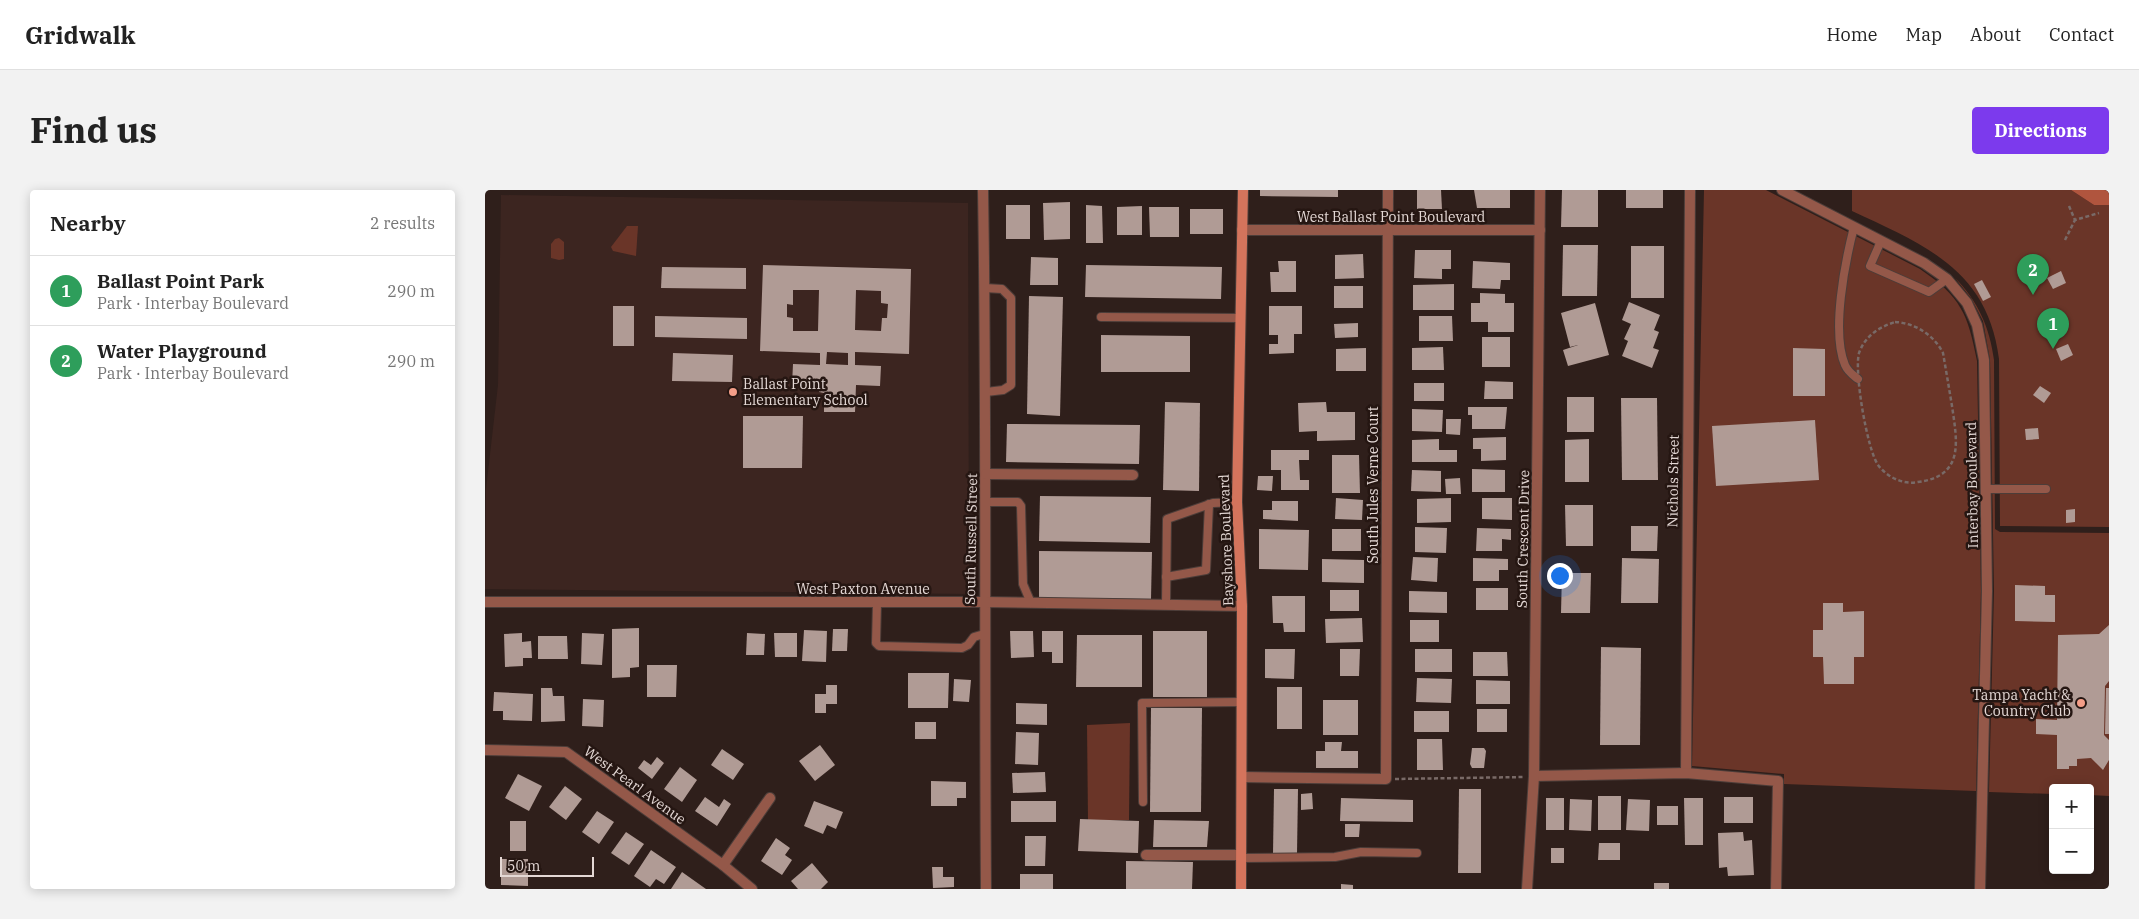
<!DOCTYPE html>
<html lang="en">
<head>
<meta charset="utf-8">
<style>
  body { margin:0; font-family:"IBM Plex Serif",serif; background:#f2f2f2; color:#222 }
  .controls { position:absolute; right:15px; bottom:15px; display:grid; overflow:hidden; border-radius:5px; box-shadow:0 2px 12px #0003 }
  .controls button { width:45px; height:45px; display:grid; place-items:center; padding:0; border:0; border-bottom:1px solid #e0e0e0; background:#fff; color:#222; font:25px sans-serif }
  .scale { position:absolute; left:15px; bottom:12px; width:94px; box-sizing:border-box; padding-left:5px; border:2px solid #e4d8d5; border-top:0; font-size:14px; line-height:18px; white-space:nowrap; color:#e4d8d5; -webkit-text-stroke:4px #251612; paint-order:stroke }
  .you { position:absolute; left:1074px; top:385px; width:18px; height:18px; margin:-12px; border:4px solid #fff; border-radius:50%; background:#1a73e8; box-shadow:0 0 0 8px #1a73e833 }
  .badge { display:grid; place-items:center; width:32px; height:32px; border-radius:50%; background:#7c3aed; color:#fff; font-size:16px; font-weight:700 }
  .pin { position:absolute; translate:-50% -41px; filter:drop-shadow(0 1px 2px #0008) }
  .pin::after { content:''; position:absolute; top:26px; width:18px; height:15px; background:inherit; clip-path:polygon(0 0,100% 0,50% 100%) }
  .list { margin:0; padding:0; list-style:none }
  h2 { display:flex; justify-content:space-between; align-items:center; height:65px; margin:0; padding:0 20px; font-size:21px }
  h2 small { font-size:16px; font-weight:400; color:#767676 }
  .list li { display:grid; grid-template-columns:32px 1fr auto; gap:15px; align-items:center; box-sizing:border-box; height:70px; padding:0 20px; border-top:1px solid #e0e0e0 }
  .list b { display:block; font-size:19px; white-space:nowrap }
  .list p { margin:0; font-size:16px; white-space:nowrap; color:#767676 }
  .list em { font-size:16px; font-style:normal; color:#767676 }
  .map { position:relative; flex:none; width:1624px; height:699px; overflow:hidden; border-radius:5px }
  header { display:flex; align-items:center; gap:30px; box-sizing:border-box; height:70px; padding:0 25px; background:#fff; border-bottom:1px solid #e0e0e0 }
  header strong { font-size:24px }
  nav { display:flex; gap:28px; margin-inline-start:auto; font-size:18px }
  .intro { display:flex; align-items:center; justify-content:space-between; box-sizing:border-box; height:120px; padding:0 30px }
  h1 { margin:0; font-size:35px }
  .button { padding:12px 22px; border-radius:5px; background:#7c3aed; color:#fff; font-size:18px; font-weight:700 }
  main { display:flex; gap:30px; padding:0 30px }
  aside { flex:1; background:#fff; border-radius:5px; box-shadow:0 2px 12px #0003 }
  .map>svg:first-child { display:block }
  .built { fill:#3c2520 }
  .green { fill:#6a3528 }
  .water { fill:#b0553e }
  .building { fill:#b09b95; fill-rule:evenodd }
  .lines { fill:none; stroke-linecap:round; stroke-linejoin:round }
  .lane-casing { stroke:#4c3d39; stroke-width:10 }
  .street-casing { stroke:#4c3d39; stroke-width:12 }
  .secondary-casing { stroke:#4c3d39; stroke-width:12 }
  .path { stroke:#796a67; stroke-width:2.5; stroke-dasharray:4 2.5; stroke-linecap:butt }
  .lane { stroke:#945849; stroke-width:8 }
  .street { stroke:#945849; stroke-width:10 }
  .secondary { stroke:#d4745c; stroke-width:10 }
  .poi-dot { fill:#f49e88; stroke:#251612; stroke-width:2 }
  .labels { text-anchor:middle; dominant-baseline:central; stroke-width:5; stroke-linejoin:round; paint-order:stroke }
  .street-label { font-size:14px; fill:#e4d8d5; stroke:#251612 }
  .poi-label { font-size:14px; fill:#e4d8d5; stroke:#251612; text-anchor:start }
</style>
</head>
<body>
<header>
<strong>Gridwalk</strong>
<nav><a>Home</a><a>Map</a><a>About</a><a>Contact</a></nav>
</header>
<div class="intro"><h1>Find us</h1><a class="button">Directions</a></div>
<main>
<aside>
<h2>Nearby<small>2 results</small></h2>
<ul class="list">
<li><span class="badge" style="background:#2e9e5b">1</span><div><b>Ballast Point Park</b><p>Park · Interbay Boulevard</p></div><em>290 m</em></li>
<li><span class="badge" style="background:#2e9e5b">2</span><div><b>Water Playground</b><p>Park · Interbay Boulevard</p></div><em>290 m</em></li>
</ul>
</aside>
<div class="map">
<svg width="1624" height="699" viewBox="0 0 1624 699">
  <rect width="100%" height="100%" fill="#2f1f1b"/>
  <!-- built -->
  <polygon class="built" points="16,5 483,13 484,404 0,399 1,299 13,195"/>
  <!-- green -->
  <g class="green">
    <path d="M 1219,0 L 1281,0 L 1435,79 C 1476,107 1483,124 1492,171 L 1496,401 L 1491,601 L 1299,594 L 1299,584 L 1207,576 Z"/>
    <path d="M 1367,0 L 1586,0 L 1609,15 L 1624,15 L 1624,337 L 1515,336 L 1514,169 C 1503,80 1440,55 1367,21 Z"/>
    <polygon points="142,36 153,36 151,66 128,61 126,57"/>
    <polygon points="74,48 79,52 79,69 74,70 66,68 66,54 70,49"/>
    <path d="M 1470,88 C 1493,111 1505,138 1509,170 L 1510,339 L 1515,342 L 1624,343 L 1624,606 L 1605,605 L 1605,598 L 1568,598 L 1568,604 L 1504,602 L 1509,401 L 1505,170 L 1498,131 L 1486,108 Z"/>
    <polygon points="645,533 644,630 603,630 602,535"/>
  </g>
  <!-- water -->
  <polygon class="water" points="1586,0 1624,0 1624,15 1609,15"/>
  <!-- building -->
  <g class="building">
    <polygon points="775,0 853,0 853,7 775,6"/>
    <polygon points="932,0 956,0 957,19 932,19"/>
    <polygon points="989,0 1025,0 1025,18 992,18"/>
    <polygon points="1077,0 1113,0 1113,37 1076,37"/>
    <rect x="1141" y="0" width="37" height="18"/>
    <polygon points="585,12 585,49 559,50 558,13"/>
    <rect x="521" y="15" width="24" height="34"/>
    <polygon points="601,15 617,16 618,53 601,53"/>
    <polygon points="657,16 657,45 632,45 632,17"/>
    <polygon points="664,17 694,17 694,47 665,47"/>
    <rect x="705" y="19" width="33" height="25"/>
    <polygon points="1078,55 1113,55 1112,106 1077,106"/>
    <rect x="1146" y="56" width="33" height="52"/>
    <polygon points="930,60 966,60 966,79 957,79 957,89 929,88"/>
    <polygon points="878,64 879,88 850,89 850,65"/>
    <polygon points="546,67 573,68 573,95 545,95"/>
    <polygon points="793,71 811,71 811,102 786,102 785,82 794,82"/>
    <polygon points="988,71 1025,73 1025,90 1016,90 1015,99 987,98"/>
    <path d="M 278,75 L 426,79 L 424,164 L 370,162 L 370,175 L 396,176 L 395,196 L 371,195 L 370,222 L 339,222 L 339,203 L 334,202 L 334,195 L 307,195 L 308,174 L 335,175 L 335,163 L 275,161 ZM 308,100 L 334,100 L 333,141 L 308,141 L 308,128 L 302,127 L 302,114 L 308,115 ZM 371,100 L 396,101 L 396,113 L 403,114 L 402,128 L 397,128 L 396,141 L 370,140 ZM 342,162 L 363,163 L 363,175 L 341,174 Z"/>
    <polygon points="601,75 737,77 736,109 600,107"/>
    <polygon points="177,77 261,78 261,99 176,98"/>
    <polygon points="1576,81 1581,93 1568,99 1562,88"/>
    <polygon points="1497,90 1506,107 1498,111 1489,94"/>
    <polygon points="969,94 969,120 928,120 928,95"/>
    <rect x="849" y="96" width="29" height="22"/>
    <polygon points="995,103 1020,104 1020,113 1029,113 1029,142 1003,142 1003,132 986,132 986,113 995,113"/>
    <polygon points="544,106 578,107 575,226 542,224"/>
    <polygon points="1144,112 1175,125 1169,140 1174,142 1168,158 1174,160 1167,178 1137,166 1143,151 1139,149 1146,134 1137,130"/>
    <polygon points="1110,113 1124,165 1083,176 1078,160 1093,155 1085,157 1076,123"/>
    <rect x="128" y="116" width="21" height="40"/>
    <polygon points="784,116 817,116 817,144 809,144 809,163 784,164 784,154 793,154 793,145 784,145"/>
    <polygon points="170,126 262,128 262,149 170,147"/>
    <polygon points="934,126 967,126 968,151 934,151"/>
    <polygon points="873,133 873,147 850,148 849,134"/>
    <polygon points="616,145 705,146 705,182 616,182"/>
    <rect x="997" y="147" width="28" height="30"/>
    <polygon points="1583,154 1588,165 1576,171 1571,159"/>
    <polygon points="958,157 959,180 927,180 927,158"/>
    <polygon points="881,158 881,181 851,181 851,159"/>
    <polygon points="1308,158 1340,159 1340,206 1308,206"/>
    <polygon points="188,163 248,165 247,192 187,191"/>
    <polygon points="1000,191 1028,192 1028,209 999,209"/>
    <rect x="929" y="193" width="30" height="18"/>
    <polygon points="1555,196 1566,203 1559,213 1548,205"/>
    <rect x="1082" y="207" width="27" height="35"/>
    <polygon points="1136,208 1172,208 1173,290 1137,290"/>
    <polygon points="680,212 715,213 714,301 678,300"/>
    <polygon points="841,212 842,222 870,222 870,250 832,251 832,241 814,242 813,213"/>
    <polygon points="983,217 1022,217 1020,239 987,239 987,225 983,225"/>
    <polygon points="927,219 958,220 957,242 927,241"/>
    <polygon points="258,226 318,226 317,278 258,278"/>
    <polygon points="961,229 976,229 975,245 961,244"/>
    <polygon points="1330,230 1334,290 1231,296 1227,236"/>
    <polygon points="522,234 655,235 654,274 521,272"/>
    <polygon points="1553,238 1554,249 1541,250 1540,239"/>
    <polygon points="1021,247 1021,270 996,271 996,259 988,259 988,248"/>
    <polygon points="954,249 954,260 972,260 972,272 927,272 927,250"/>
    <polygon points="1104,249 1104,292 1080,292 1080,250"/>
    <polygon points="786,260 824,260 824,270 814,270 815,290 824,290 824,300 796,300 796,280 786,280"/>
    <polygon points="847,265 874,265 875,303 847,303"/>
    <polygon points="987,279 1020,280 1020,302 987,302"/>
    <polygon points="927,280 956,281 956,302 926,301"/>
    <polygon points="773,286 788,286 787,301 772,300"/>
    <polygon points="975,288 976,304 961,304 960,289"/>
    <polygon points="555,306 666,307 665,353 554,351"/>
    <polygon points="851,308 878,310 877,330 850,329"/>
    <polygon points="966,308 966,332 932,333 932,309"/>
    <polygon points="997,308 1027,308 1027,330 997,329"/>
    <polygon points="787,311 813,311 813,331 778,329 778,320 787,320"/>
    <polygon points="1080,315 1108,315 1108,356 1081,356"/>
    <polygon points="1590,319 1590,332 1581,333 1581,320"/>
    <polygon points="1146,336 1173,336 1172,361 1146,361"/>
    <polygon points="930,337 962,338 961,363 930,362"/>
    <polygon points="992,338 1026,339 1026,350 1017,349 1017,361 991,361"/>
    <polygon points="774,339 824,340 823,380 774,379"/>
    <rect x="847" y="339" width="29" height="22"/>
    <polygon points="554,361 667,362 666,409 554,408"/>
    <polygon points="928,367 953,368 952,392 926,390"/>
    <polygon points="988,368 1023,369 1023,380 1014,380 1014,391 988,391"/>
    <polygon points="1137,368 1174,369 1173,413 1136,413"/>
    <polygon points="837,369 879,370 879,393 837,392"/>
    <polygon points="1077,383 1106,383 1105,423 1076,423"/>
    <polygon points="1530,395 1560,396 1560,405 1570,405 1570,432 1530,431"/>
    <rect x="991" y="398" width="32" height="22"/>
    <rect x="845" y="400" width="29" height="21"/>
    <polygon points="924,401 962,402 962,423 924,422"/>
    <polygon points="787,406 820,406 820,442 799,442 798,433 788,433"/>
    <polygon points="1338,413 1358,413 1358,422 1379,421 1379,467 1369,467 1369,494 1339,494 1338,467 1328,467 1328,440 1338,440"/>
    <polygon points="877,428 878,452 841,453 840,429"/>
    <rect x="925" y="430" width="29" height="22"/>
    <polygon points="1624,435 1624,491 1620,496 1619,545 1624,550 1624,570 1618,580 1606,568 1592,569 1592,576 1584,576 1584,579 1572,579 1572,545 1551,544 1551,529 1572,530 1573,445 1614,444"/>
    <polygon points="154,438 154,477 145,478 145,487 127,488 127,439"/>
    <polygon points="348,439 363,439 362,461 347,461"/>
    <polygon points="319,440 342,441 341,472 317,471"/>
    <polygon points="525,441 548,441 549,467 526,468"/>
    <polygon points="557,441 578,441 578,473 567,473 567,462 557,462"/>
    <rect x="668" y="441" width="54" height="66"/>
    <polygon points="37,443 37,452 46,451 47,468 38,468 38,476 20,477 19,444"/>
    <polygon points="97,443 119,444 117,475 96,474"/>
    <polygon points="262,443 280,444 279,465 261,465"/>
    <polygon points="289,443 312,443 312,467 290,467"/>
    <polygon points="592,445 657,445 657,497 591,497"/>
    <polygon points="53,446 82,446 83,469 53,469"/>
    <polygon points="1116,457 1156,458 1155,555 1115,555"/>
    <polygon points="780,459 810,459 809,489 780,488"/>
    <polygon points="855,459 875,459 874,486 855,486"/>
    <rect x="930" y="459" width="37" height="23"/>
    <polygon points="988,462 1022,462 1023,486 988,486"/>
    <polygon points="162,475 192,475 191,507 162,507"/>
    <polygon points="423,483 464,483 463,518 423,518"/>
    <polygon points="932,488 967,489 966,513 931,512"/>
    <polygon points="469,489 486,490 484,512 468,511"/>
    <polygon points="991,490 1025,491 1025,514 991,514"/>
    <polygon points="341,495 352,495 352,514 341,514 341,523 330,523 330,504 341,504"/>
    <rect x="792" y="497" width="25" height="42"/>
    <polygon points="56,498 67,498 68,506 79,506 80,531 56,532"/>
    <polygon points="1621,498 1624,498 1624,544 1620,544"/>
    <polygon points="9,502 48,504 47,531 18,530 18,521 8,521"/>
    <polygon points="98,509 119,510 118,537 97,536"/>
    <rect x="838" y="510" width="35" height="35"/>
    <polygon points="531,513 562,514 562,535 531,534"/>
    <polygon points="666,518 717,518 716,622 665,622"/>
    <rect x="992" y="519" width="30" height="23"/>
    <rect x="929" y="521" width="35" height="21"/>
    <rect x="430" y="532" width="21" height="17"/>
    <polygon points="531,542 554,543 553,575 530,574"/>
    <polygon points="932,549 957,549 958,580 932,580"/>
    <polygon points="840,552 857,552 856,561 873,561 873,578 831,578 831,561 840,561"/>
    <polygon points="335,555 350,575 330,591 314,571"/>
    <polygon points="987,558 999,558 1001,561 999,578 987,578 985,574"/>
    <polygon points="237,559 259,574 248,590 226,575"/>
    <polygon points="172,567 179,573 167,589 153,578 159,570 166,575"/>
    <polygon points="195,577 212,590 197,612 179,599"/>
    <polygon points="560,582 561,602 528,603 527,583"/>
    <polygon points="33,584 57,596 44,621 20,608"/>
    <polygon points="446,591 481,592 481,608 472,608 472,616 446,616"/>
    <polygon points="80,596 97,609 81,630 64,617"/>
    <polygon points="789,599 813,599 812,663 788,663"/>
    <polygon points="974,599 996,599 996,683 973,683"/>
    <polygon points="827,603 828,619 816,620 816,604"/>
    <rect x="1113" y="606" width="23" height="34"/>
    <polygon points="220,607 234,617 239,609 246,614 232,636 210,621"/>
    <rect x="1239" y="607" width="29" height="26"/>
    <polygon points="856,608 928,610 928,632 855,631"/>
    <rect x="1061" y="608" width="18" height="32"/>
    <polygon points="1199,608 1218,608 1218,655 1200,655"/>
    <polygon points="1085,609 1107,610 1106,641 1084,640"/>
    <polygon points="1143,609 1165,610 1164,641 1141,640"/>
    <polygon points="329,611 358,622 351,639 342,635 338,644 319,636"/>
    <rect x="526" y="611" width="45" height="21"/>
    <rect x="1172" y="616" width="21" height="19"/>
    <polygon points="112,621 129,632 114,654 97,642"/>
    <polygon points="595,629 654,631 653,663 593,661"/>
    <polygon points="669,630 724,631 722,657 668,657"/>
    <rect x="25" y="631" width="16" height="30"/>
    <polygon points="860,634 875,634 874,647 860,647"/>
    <polygon points="141,642 159,654 144,675 126,663"/>
    <polygon points="1258,642 1259,651 1267,650 1269,685 1243,686 1242,677 1234,678 1233,643"/>
    <polygon points="540,646 561,646 560,676 540,676"/>
    <polygon points="291,648 305,658 300,665 307,670 297,685 276,671"/>
    <polygon points="1114,653 1135,653 1135,670 1113,670"/>
    <rect x="1066" y="658" width="13" height="15"/>
    <polygon points="166,660 191,677 179,694 171,689 165,697 149,686"/>
    <polygon points="16,669 43,669 43,696 16,695"/>
    <polygon points="641,671 708,672 707,699 641,699"/>
    <polygon points="327,673 343,692 336,699 313,699 306,691"/>
    <polygon points="447,677 458,677 458,687 469,687 469,697 448,698"/>
    <polygon points="197,682 221,699 186,699"/>
    <rect x="535" y="684" width="33" height="15"/>
    <rect x="1169" y="693" width="15" height="6"/>
    <polygon points="856,694 868,695 868,699 856,699"/>
  </g>
  <g class="lines">
    <!-- lane casing -->
    <g class="lane-casing">
      <g id="lane">
        <path d="M 1369,37 C 1360,72 1346,142 1360,175 C 1363,182 1368,185 1373,189"/>
        <polyline points="1396,51 1385,76 1444,102 1462,89"/>
        <polyline points="500,98 517,99 526,108 526,195 518,200 501,202"/>
        <polyline points="616,127 756,128"/>
        <polyline points="1501,299 1561,299"/>
        <polyline points="500,312 533,312 536,316 538,394 546,413"/>
        <polyline points="681,387 721,380 724,314"/>
        <polyline points="392,413 391,453 394,456 477,458 483,455 489,447 499,444"/>
        <polyline points="681,415 682,329 728,313 752,312"/>
        <polyline points="658,612 657,513 757,512"/>
        <polyline points="756,668 850,667 876,662 932,663"/>
      </g>
    </g>
    <!-- street casing -->
    <g class="street-casing">
      <g id="street">
        <path d="M 498,0 C 502,233 499,466 501,699"/>
        <polyline points="1297,0 1439,73 1462,89 1482,113 1492,135 1499,170 1502,401 1495,699"/>
        <polyline points="757,40 1055,40"/>
        <polyline points="501,284 648,285"/>
        <polyline points="0,412 499,412 757,416"/>
        <polyline points="0,560 81,562 238,675 267,699"/>
        <polyline points="1201,583 1205,0"/>
        <polyline points="1049,586 1201,583 1293,591 1291,699"/>
        <polyline points="757,587 901,589 903,0"/>
        <polyline points="661,665 756,665"/>
        <polyline points="238,675 285,608"/>
        <polyline points="1042,699 1049,586 1055,0"/>
      </g>
    </g>
    <!-- secondary casing -->
    <g class="secondary-casing">
      <polyline id="secondary" points="756,699 757,416 752,312 758,0"/>
    </g>
    <!-- path -->
    <g class="path">
      <polyline points="1584,16 1590,30 1614,23"/>
      <polyline points="1580,50 1590,30"/>
      <path d="M 1410,132 C 1430,133 1449,145 1458,163 C 1461,180 1464,198 1467,216 C 1472,251 1480,286 1433,292 C 1418,295 1402,287 1393,275 C 1382,259 1369,182 1374,163 C 1380,146 1394,137 1410,132 Z"/>
      <polyline points="910,589 1040,587"/>
    </g>
    <!-- lane -->
    <use href="#lane" class="lane"/>
    <!-- street -->
    <use href="#street" class="street"/>
    <!-- secondary -->
    <use href="#secondary" class="secondary"/>
  </g>
  <!-- markers -->
  <g class="poi-dot">
    <circle cx="248" cy="202" r="5"/>
    <circle cx="1596" cy="513" r="5"/>
  </g>
  <g class="labels">
    <!-- street labels -->
    <g class="street-label">
      <text x="906" y="27">West Ballast Point Boulevard</text>
      <text transform="translate(1188 291) rotate(-89)">Nichols Street</text>
      <text transform="translate(888 295) rotate(-90)">South Jules Verne Court</text>
      <text transform="translate(1487 295) rotate(-91)">Interbay Boulevard</text>
      <text transform="translate(486 349) rotate(-89)">South Russell Street</text>
      <text transform="translate(1038 349) rotate(-89)">South Crescent Drive</text>
      <text transform="translate(741 350) rotate(-92)">Bayshore Boulevard</text>
      <text x="378" y="399">West Paxton Avenue</text>
      <text transform="translate(150 595) rotate(36)">West Pearl Avenue</text>
    </g>
    <!-- poi labels -->
    <g class="poi-label">
      <text x="258" y="194">Ballast Point<tspan x="258" dy="16">Elementary School</tspan></text>
      <text x="1586" y="505" text-anchor="end">Tampa Yacht &amp;<tspan x="1586" dy="16">Country Club</tspan></text>
    </g>
  </g>
</svg>
<div class="controls">
<button>+</button>
<button>−</button>
</div>
<div class="scale">50 m</div>
<div class="you"></div>
<div class="pin badge" style="left:1568px;top:159px;background:#2e9e5b">1</div>
<div class="pin badge" style="left:1548px;top:105px;background:#2e9e5b">2</div>
</div>
</main>
</body>
</html>
